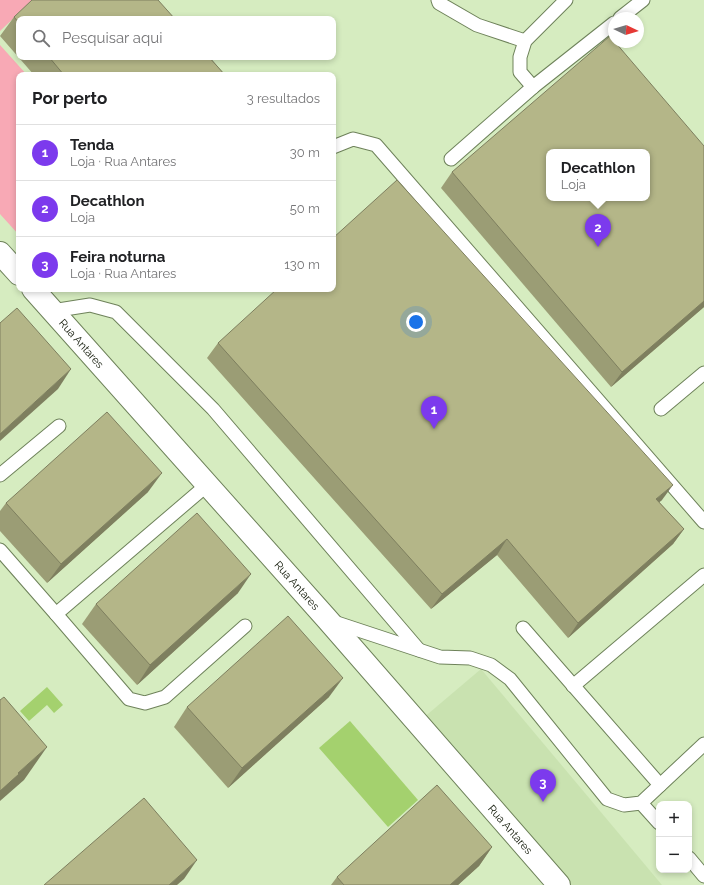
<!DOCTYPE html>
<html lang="pt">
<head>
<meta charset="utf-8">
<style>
  body { margin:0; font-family:Raleway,sans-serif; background:#f6f6f6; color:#202124 }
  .controls { position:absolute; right:12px; bottom:12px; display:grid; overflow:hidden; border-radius:8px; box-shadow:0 2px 6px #0003 }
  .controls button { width:36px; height:36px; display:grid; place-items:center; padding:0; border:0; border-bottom:1px solid #e0e0e0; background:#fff; color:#202124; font:20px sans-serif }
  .compass { position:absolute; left:608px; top:12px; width:36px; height:36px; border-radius:50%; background:#fff; box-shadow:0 2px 6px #0003; rotate:94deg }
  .you { position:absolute; left:416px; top:322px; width:14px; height:14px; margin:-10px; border:3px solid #fff; border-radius:50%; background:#1a73e8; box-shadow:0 0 0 6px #1a73e833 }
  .badge { display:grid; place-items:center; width:26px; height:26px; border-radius:50%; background:#7c3aed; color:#fff; font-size:13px; font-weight:700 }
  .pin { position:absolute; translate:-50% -33px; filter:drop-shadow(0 1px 2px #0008) }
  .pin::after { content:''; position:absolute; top:21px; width:14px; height:12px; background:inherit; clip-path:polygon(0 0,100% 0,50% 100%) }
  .popup { position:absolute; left:546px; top:149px; width:104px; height:52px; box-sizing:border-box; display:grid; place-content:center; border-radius:8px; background:#fff; filter:drop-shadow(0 1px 3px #0005); font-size:13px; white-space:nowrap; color:#757577 }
  .popup b { font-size:15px; color:#202124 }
  .popup::after { content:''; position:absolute; left:50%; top:100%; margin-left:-8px; border:8px solid transparent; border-top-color:#fff }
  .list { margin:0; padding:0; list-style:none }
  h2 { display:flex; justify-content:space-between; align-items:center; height:52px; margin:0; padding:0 16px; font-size:17px }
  h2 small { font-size:13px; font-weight:400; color:#757577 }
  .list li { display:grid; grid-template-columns:26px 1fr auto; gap:12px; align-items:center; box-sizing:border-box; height:56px; padding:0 16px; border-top:1px solid #e0e0e0 }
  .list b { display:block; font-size:15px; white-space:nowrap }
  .list p { margin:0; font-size:13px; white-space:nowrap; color:#757577 }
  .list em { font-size:13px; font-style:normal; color:#757577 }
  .icon { flex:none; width:22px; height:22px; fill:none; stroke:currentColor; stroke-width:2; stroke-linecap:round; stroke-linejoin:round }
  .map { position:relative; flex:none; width:704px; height:885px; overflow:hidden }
  .search { position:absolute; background:#fff; box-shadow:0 2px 6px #0003; left:16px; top:16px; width:320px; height:44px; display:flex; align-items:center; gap:10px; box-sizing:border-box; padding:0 14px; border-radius:8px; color:#757577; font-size:15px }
  .panel { position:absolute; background:#fff; box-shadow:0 2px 6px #0003; left:16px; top:72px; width:320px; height:220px; border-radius:8px }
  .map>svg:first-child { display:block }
  .built { fill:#c9e2b0 }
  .green { fill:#f8a9b5 }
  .water { fill:#a4d16e }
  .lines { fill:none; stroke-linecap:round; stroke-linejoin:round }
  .lane-casing { stroke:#6e825a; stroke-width:15 }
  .street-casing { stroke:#6e825a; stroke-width:24 }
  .lane { stroke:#fff; stroke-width:13 }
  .street { stroke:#fff; stroke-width:22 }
  .wall { fill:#9b9d75 }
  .shaded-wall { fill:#7e7f5f }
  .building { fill:#b4b688; stroke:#7e7f5f; fill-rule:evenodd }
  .labels { text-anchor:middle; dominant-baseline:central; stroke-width:3.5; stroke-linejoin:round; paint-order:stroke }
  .street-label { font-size:11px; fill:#131a0a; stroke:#fff }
</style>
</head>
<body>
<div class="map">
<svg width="704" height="885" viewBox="0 0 704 885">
  <rect width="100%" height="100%" fill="#d6ecc0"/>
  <!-- built -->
  <polygon class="built" points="481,669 662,885 565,885 422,719"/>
  <!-- green -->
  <g class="green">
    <polygon points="0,0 33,0 0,31"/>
    <polygon points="0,45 27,75 19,75 19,235 0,214"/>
  </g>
  <!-- water -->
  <g class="water">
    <polygon points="47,687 63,705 54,713 47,705 29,721 20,711"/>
    <polygon points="350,721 418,800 388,827 319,748"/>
  </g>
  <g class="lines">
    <!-- lane casing -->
    <g class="lane-casing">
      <g id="lane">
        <polyline points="438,0 439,3 477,25 525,41"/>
        <polyline points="620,18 643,0"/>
        <polyline points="533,87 520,72 520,57 525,41 566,0"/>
        <polyline points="333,147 353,139 376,145 704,522"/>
        <polyline points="451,159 533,87 614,23"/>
        <polyline points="52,311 90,305 116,312 213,409 419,650"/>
        <polyline points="661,409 704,373"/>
        <polyline points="0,475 59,426"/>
        <polyline points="0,550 56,614 129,699 145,703 165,697 245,626"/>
        <polyline points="56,614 207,485"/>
        <polyline points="331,621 440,657 470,658 491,665 510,679 607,799 624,805 641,803 704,744"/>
        <polyline points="523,628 660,785"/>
        <polyline points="573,686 704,575"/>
        <polyline points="641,803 659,823"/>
        <polyline points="689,858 704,876"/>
      </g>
    </g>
    <!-- street casing -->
    <g class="street-casing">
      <g id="street">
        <polyline points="0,253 19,274"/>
        <path id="s1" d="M 33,289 L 327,619 L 559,885"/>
      </g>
    </g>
    <!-- lane -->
    <use href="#lane" class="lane"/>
    <!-- street -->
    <use href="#street" class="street"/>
  </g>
  <!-- wall -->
  <g class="wall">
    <polygon points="14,17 19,19 19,57 209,57 225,75 34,75 0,36"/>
    <polygon points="704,146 704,307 611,387 441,188 452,172"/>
    <polygon points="218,343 662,500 659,502 684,529 673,544 568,638 497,555 431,609 207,358"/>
    <polygon points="148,492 47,583 0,531 0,511 6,503"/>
    <polygon points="238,593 137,685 82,624 96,604"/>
    <polygon points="329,697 228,788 174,727 187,707"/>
    <polygon points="492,847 479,866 458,885 331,885 337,877"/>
  </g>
  <!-- shaded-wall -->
  <g class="shaded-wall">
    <polygon points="704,301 704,307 611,387 622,372"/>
    <polygon points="71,369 58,389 0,441 0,434"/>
    <polygon points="162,473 148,492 47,583 61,564"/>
    <polygon points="673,485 662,500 645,514 656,499"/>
    <polygon points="684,529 673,544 568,638 578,623"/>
    <polygon points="507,539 497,555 431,609 442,594"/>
    <polygon points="251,574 238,593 137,685 150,665"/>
    <polygon points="343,678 329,697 228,788 242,768"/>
    <polygon points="47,747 24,780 0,801 0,791 18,773"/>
    <polygon points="492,847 479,866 458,885 450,885"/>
    <polygon points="197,860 184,879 177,885 169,885"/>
  </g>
  <!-- building -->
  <g class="building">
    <polygon points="32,0 158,0 175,19 19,19 19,23 14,17"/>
    <path d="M 610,36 L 614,40 L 614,42 L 615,42 L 704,146 L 704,301 L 622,372 L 452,172 ZM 549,152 L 647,152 L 647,198 L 549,198 Z"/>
    <polygon points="49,57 209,57 225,75 64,75"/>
    <polygon points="397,180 673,485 656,499 684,529 578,623 507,539 442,594 218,343 277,289 333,289 333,238"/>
    <polygon points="17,308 71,369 0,434 0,323"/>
    <polygon points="107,412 162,473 61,564 6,503"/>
    <polygon points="197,513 251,574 150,665 96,604"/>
    <polygon points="288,616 343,678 242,768 187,707"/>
    <polygon points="4,697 47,747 18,773 19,774 0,791 0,700"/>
    <polygon points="437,785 492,847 450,885 344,885 337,877"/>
    <polygon points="144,798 197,860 169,885 44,885"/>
  </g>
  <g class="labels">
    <!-- street labels -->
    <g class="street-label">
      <text stroke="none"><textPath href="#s1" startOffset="73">Rua Antares</textPath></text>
      <text stroke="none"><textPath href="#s1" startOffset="397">Rua Antares</textPath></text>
      <text stroke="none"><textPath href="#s1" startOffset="721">Rua Antares</textPath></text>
    </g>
  </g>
</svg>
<div class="controls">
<button>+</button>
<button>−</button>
</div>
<svg class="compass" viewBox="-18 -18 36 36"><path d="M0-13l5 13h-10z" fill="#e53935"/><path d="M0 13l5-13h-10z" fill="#757577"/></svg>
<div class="you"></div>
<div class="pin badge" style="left:434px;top:429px">1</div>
<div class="pin badge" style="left:598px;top:247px">2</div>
<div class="popup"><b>Decathlon</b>Loja</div>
<div class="pin badge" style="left:543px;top:802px">3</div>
<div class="search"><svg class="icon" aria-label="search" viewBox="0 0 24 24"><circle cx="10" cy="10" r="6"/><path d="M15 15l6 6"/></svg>Pesquisar aqui</div>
<section class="panel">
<h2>Por perto<small>3 resultados</small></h2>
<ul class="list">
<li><span class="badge">1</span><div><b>Tenda</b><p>Loja · Rua Antares</p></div><em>30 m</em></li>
<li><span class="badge">2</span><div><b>Decathlon</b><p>Loja</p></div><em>50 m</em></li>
<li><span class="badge">3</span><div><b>Feira noturna</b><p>Loja · Rua Antares</p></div><em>130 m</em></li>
</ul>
</section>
</div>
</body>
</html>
